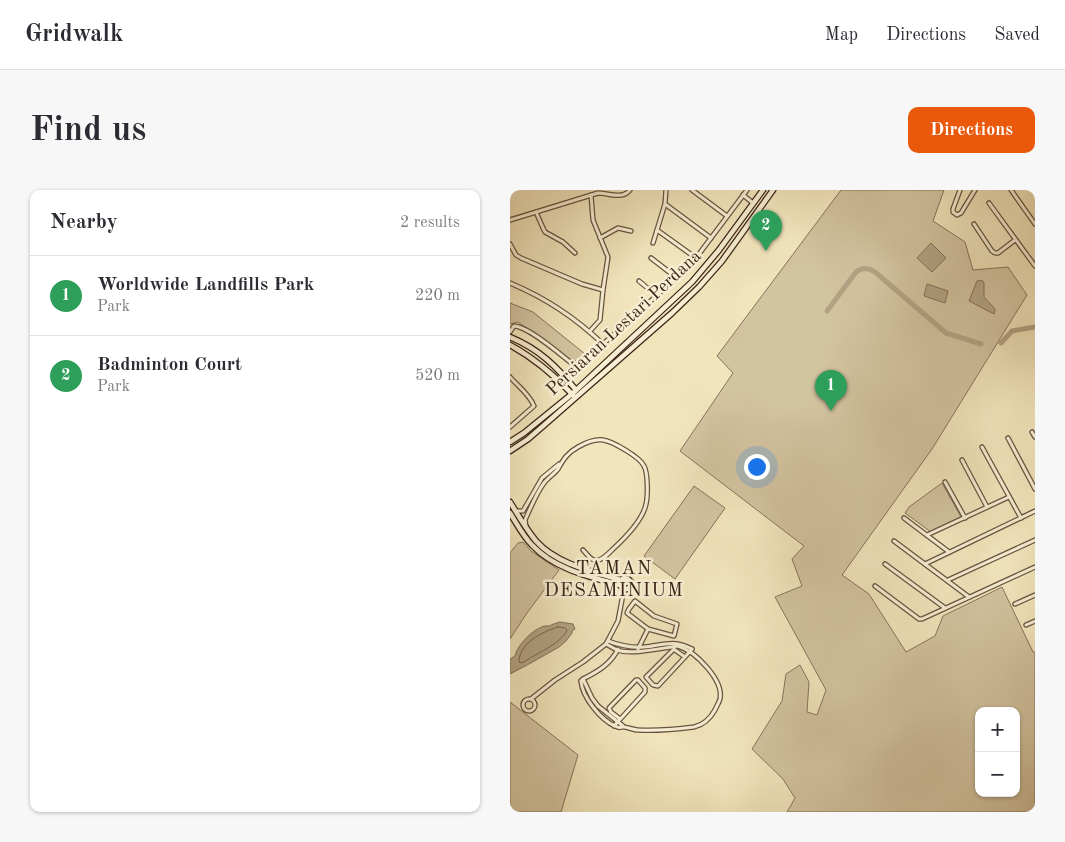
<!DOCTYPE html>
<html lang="en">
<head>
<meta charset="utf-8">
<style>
  body { margin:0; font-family:"Old Standard TT",serif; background:#f7f7f7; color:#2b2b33 }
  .controls { position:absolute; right:15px; bottom:15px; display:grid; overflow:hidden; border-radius:10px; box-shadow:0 1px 4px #0004 }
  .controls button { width:45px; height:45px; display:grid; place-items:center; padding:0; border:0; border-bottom:1px solid #e1e1e2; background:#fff; color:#2b2b33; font:25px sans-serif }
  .you { position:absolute; left:246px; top:276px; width:18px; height:18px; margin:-12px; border:4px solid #fff; border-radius:50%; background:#1a73e8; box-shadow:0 0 0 8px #1a73e833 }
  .badge { display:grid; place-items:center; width:32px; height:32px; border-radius:50%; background:#ea580c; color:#fff; font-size:16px; font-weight:700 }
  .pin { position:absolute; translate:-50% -41px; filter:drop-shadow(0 1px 2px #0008) }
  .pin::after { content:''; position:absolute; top:26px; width:18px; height:15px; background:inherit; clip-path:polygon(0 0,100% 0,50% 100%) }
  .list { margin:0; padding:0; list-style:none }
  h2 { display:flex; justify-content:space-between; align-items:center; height:65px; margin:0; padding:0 20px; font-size:21px }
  h2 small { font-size:16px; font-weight:400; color:#7c7c81 }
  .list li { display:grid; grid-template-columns:32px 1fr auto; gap:15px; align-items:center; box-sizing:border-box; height:80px; padding:0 20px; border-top:1px solid #e1e1e2 }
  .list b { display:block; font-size:19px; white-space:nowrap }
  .list p { margin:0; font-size:16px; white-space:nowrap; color:#7c7c81 }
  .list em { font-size:16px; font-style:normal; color:#7c7c81 }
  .map { position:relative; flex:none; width:525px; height:622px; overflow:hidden; border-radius:10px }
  header { display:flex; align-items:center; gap:30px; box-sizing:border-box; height:70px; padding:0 25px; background:#fff; border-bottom:1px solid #e1e1e2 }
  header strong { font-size:24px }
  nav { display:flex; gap:28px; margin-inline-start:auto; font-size:18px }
  .intro { display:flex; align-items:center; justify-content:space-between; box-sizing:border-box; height:120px; padding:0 30px }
  h1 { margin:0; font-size:35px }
  .button { padding:12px 22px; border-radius:10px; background:#ea580c; color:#fff; font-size:18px; font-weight:700 }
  main { display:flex; gap:30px; padding:0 30px }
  aside { flex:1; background:#fff; border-radius:10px; box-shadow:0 1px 4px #0004 }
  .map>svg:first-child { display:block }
  .green { fill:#d3c4a0; stroke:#86745c; fill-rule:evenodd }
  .water { fill:#b3a384; stroke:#837059 }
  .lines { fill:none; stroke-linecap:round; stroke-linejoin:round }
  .shore { stroke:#76644e; stroke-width:1 }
  .river { stroke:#b3a384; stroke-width:5 }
  .street-casing { stroke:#685441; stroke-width:5.5 }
  .secondary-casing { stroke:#3a2418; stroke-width:7 }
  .street { stroke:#f7eed3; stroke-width:3 }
  .secondary { stroke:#f7eed3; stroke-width:4.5 }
  .labels { text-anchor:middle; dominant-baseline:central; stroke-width:5; stroke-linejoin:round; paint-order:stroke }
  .street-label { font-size:18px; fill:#3a2418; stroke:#f7eed3 }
  .neighbourhood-label { font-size:19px; letter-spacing:1px; fill:#3a2418; stroke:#f7eed3 }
</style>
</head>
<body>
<header>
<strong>Gridwalk</strong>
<nav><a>Map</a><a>Directions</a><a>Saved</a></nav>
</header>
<div class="intro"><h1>Find us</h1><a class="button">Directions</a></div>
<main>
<aside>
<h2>Nearby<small>2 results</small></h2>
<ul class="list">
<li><span class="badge" style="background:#2e9e5b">1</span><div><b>Worldwide Landfills Park</b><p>Park</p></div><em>220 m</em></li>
<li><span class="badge" style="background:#2e9e5b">2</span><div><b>Badminton Court</b><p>Park</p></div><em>520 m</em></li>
</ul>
</aside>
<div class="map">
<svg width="525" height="622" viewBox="0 0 525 622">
  <rect width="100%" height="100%" fill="#f2e5bc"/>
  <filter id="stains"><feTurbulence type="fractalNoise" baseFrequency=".004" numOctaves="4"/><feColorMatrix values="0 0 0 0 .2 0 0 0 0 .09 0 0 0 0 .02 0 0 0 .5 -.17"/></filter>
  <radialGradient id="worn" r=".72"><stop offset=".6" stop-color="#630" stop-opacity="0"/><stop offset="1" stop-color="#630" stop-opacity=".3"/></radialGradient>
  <!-- green -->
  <g class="green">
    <path d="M 331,0 L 434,0 L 423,31 L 455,52 L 463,80 L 498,77 L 517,105 L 422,259 L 332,385 L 359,404 L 396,462 L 425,446 L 433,426 L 492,397 L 523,462 L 525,462 L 525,622 L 277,622 L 285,608 L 273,589 L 242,559 L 272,511 L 276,484 L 290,475 L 299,492 L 297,522 L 307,525 L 316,500 L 265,407 L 292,396 L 282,369 L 294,356 L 170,261 L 223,183 L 207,166 ZM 469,521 L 506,521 L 506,603 L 469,603 Z"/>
    <polygon points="0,113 23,122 75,164 68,171 61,170 8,132 0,134"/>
    <polygon points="432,293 451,327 421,342 395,323 399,317"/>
    <polygon points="184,296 215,318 165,389 134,366"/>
    <polygon points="13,352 21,361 49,380 17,423 0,449 0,363 8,353"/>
    <polygon points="0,512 68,565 51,622 0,622"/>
  </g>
  <!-- water -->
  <g class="water">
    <polygon points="421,53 436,68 422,82 407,68"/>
    <polygon points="472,90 474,93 474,107 485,119 485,121 484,124 459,111 467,91"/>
    <polygon points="417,94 438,101 435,113 414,106"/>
    <path d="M 50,432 L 63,434 L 65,439 L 62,441 L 62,443 L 56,451 L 49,457 L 19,474 L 0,484 L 0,469 L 5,466 C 7,455 24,438 35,436 C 36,436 38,436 39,436 C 43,434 46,433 50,432 Z"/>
  </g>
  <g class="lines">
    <!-- shore -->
    <path class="shore" d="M 48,437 L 55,438 L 57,440 C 53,452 28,463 17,470 L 12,473 L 9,472 C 9,453 32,442 48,437 Z"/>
    <!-- river -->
    <g class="river">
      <path d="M 317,121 L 346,82 C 352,77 359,78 365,82 L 436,143 L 471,154"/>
      <polyline points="491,153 502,141 525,137"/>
    </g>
    <!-- street casing -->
    <g class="street-casing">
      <g id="street">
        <polyline points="156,0 155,14 147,40 186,68"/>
        <polyline points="182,0 217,26"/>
        <polyline points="450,0 443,19 443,22 447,25 451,23 465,0"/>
        <polyline points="501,0 525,34"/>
        <polyline points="233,5 243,13"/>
        <polyline points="479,13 525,76"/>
        <polyline points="155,14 201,48"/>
        <polyline points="26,22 33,38 35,42 53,52 65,63"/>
        <path d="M 0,30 L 88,3 C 99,3 112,10 120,0"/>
        <polyline points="464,34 482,61 485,63 488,63 505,50"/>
        <polyline points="90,48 108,38 121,41"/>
        <polyline points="143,53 147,40"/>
        <polyline points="0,54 6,65 11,68 72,94 93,100"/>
        <polyline points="141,68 167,88"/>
        <polyline points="129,91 147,106"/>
        <path d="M 0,93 C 36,108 65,127 94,155"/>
        <polyline points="80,141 90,130 93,100 98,67 83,30 81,5"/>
        <path d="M 0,142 L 4,136 C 18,136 52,166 64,175 L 67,175 L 71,174 L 176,79 L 186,68 L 237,0"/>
        <path d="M 0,187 C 8,196 20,205 24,216 L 0,237"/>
        <polyline points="522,242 525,247"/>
        <polyline points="498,248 525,299"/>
        <polyline points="472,257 511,328"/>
        <polyline points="452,270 477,317"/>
        <polyline points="435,292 455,328"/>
        <polyline points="5,321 13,321 32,288 49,274"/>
        <polyline points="394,328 439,362"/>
        <path d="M 16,336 L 15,330 C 20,319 27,302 34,293 C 38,288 44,284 48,279 C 53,270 57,263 68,257 C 75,253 85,249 93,250 C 102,251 130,267 134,276 C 138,283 138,306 136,314 C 133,330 115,348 103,359 C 99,363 90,373 84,370 C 80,369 76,363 73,360"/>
        <polyline points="417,345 499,307"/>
        <polyline points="384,351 459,407"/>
        <polyline points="375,374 435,418"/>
        <polyline points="415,374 525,321"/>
        <polyline points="438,390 525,350"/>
        <polyline points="365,396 409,429 412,429 525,377"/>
        <polygon points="125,411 144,426 167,434 164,446 138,439 117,423 119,419"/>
        <polyline points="505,414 525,405"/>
        <polyline points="516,435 525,431"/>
        <path d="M 98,451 C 111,456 121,458 134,457 C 153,455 164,449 182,459"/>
        <polyline points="128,459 138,439"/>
        <polyline points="175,467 165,460 164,459 136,487 143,495 148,496 175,467 182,459"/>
        <path d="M 73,489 C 87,482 101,474 108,459"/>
        <path d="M 71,491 C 72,507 91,530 105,536 C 111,539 107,537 113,537 C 118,537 123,540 128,540 C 144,541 168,539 184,537 C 193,535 200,529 205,520 C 206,517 209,513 210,509 C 214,490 185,461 168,456 C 152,458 122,465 107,460 C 103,458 100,456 96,454"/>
        <polyline points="71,491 73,489 82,508 88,516 113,536"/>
        <circle cx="19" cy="515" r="6"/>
        <polyline points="21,509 45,490 73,472 96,454 108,431 114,399"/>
        <polyline points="104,536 135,502 135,498 128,490 126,490 99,518 101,522 110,529"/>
      </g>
    </g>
    <!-- secondary casing -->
    <g class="secondary-casing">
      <g id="secondary">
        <path d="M 0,147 C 29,159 46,176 66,200"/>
        <path d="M 0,155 C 24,168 44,185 63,205"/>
        <polyline points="0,252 14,243 62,204 182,92 209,60 253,0"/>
        <polyline points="0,261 18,249 33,236 162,123 189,97 212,71 263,0"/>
        <path d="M 0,312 C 8,325 16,339 26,351 C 46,374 84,382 111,390 L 114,388 L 118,389 L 121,392 L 120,397 L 117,399 L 114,399 L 110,395 C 80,387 44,379 22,355 C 13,346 7,334 0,323"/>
      </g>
    </g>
    <!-- street -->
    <use href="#street" class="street"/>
    <!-- secondary -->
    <use href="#secondary" class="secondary"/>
  </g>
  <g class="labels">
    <!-- street labels -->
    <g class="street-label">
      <text transform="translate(114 133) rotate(-43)">Persiaran Lestari Perdana</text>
    </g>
    <!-- neighbourhood labels -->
    <g class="neighbourhood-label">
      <text x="104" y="379">TAMAN<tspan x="104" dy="22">DESAMINIUM</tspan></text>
    </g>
  </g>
  <rect width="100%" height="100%" filter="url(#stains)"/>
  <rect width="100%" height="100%" fill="url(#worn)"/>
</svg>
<div class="controls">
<button>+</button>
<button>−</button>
</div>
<div class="you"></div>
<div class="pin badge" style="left:321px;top:221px;background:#2e9e5b">1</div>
<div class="pin badge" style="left:256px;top:61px;background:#2e9e5b">2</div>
</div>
</main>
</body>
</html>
